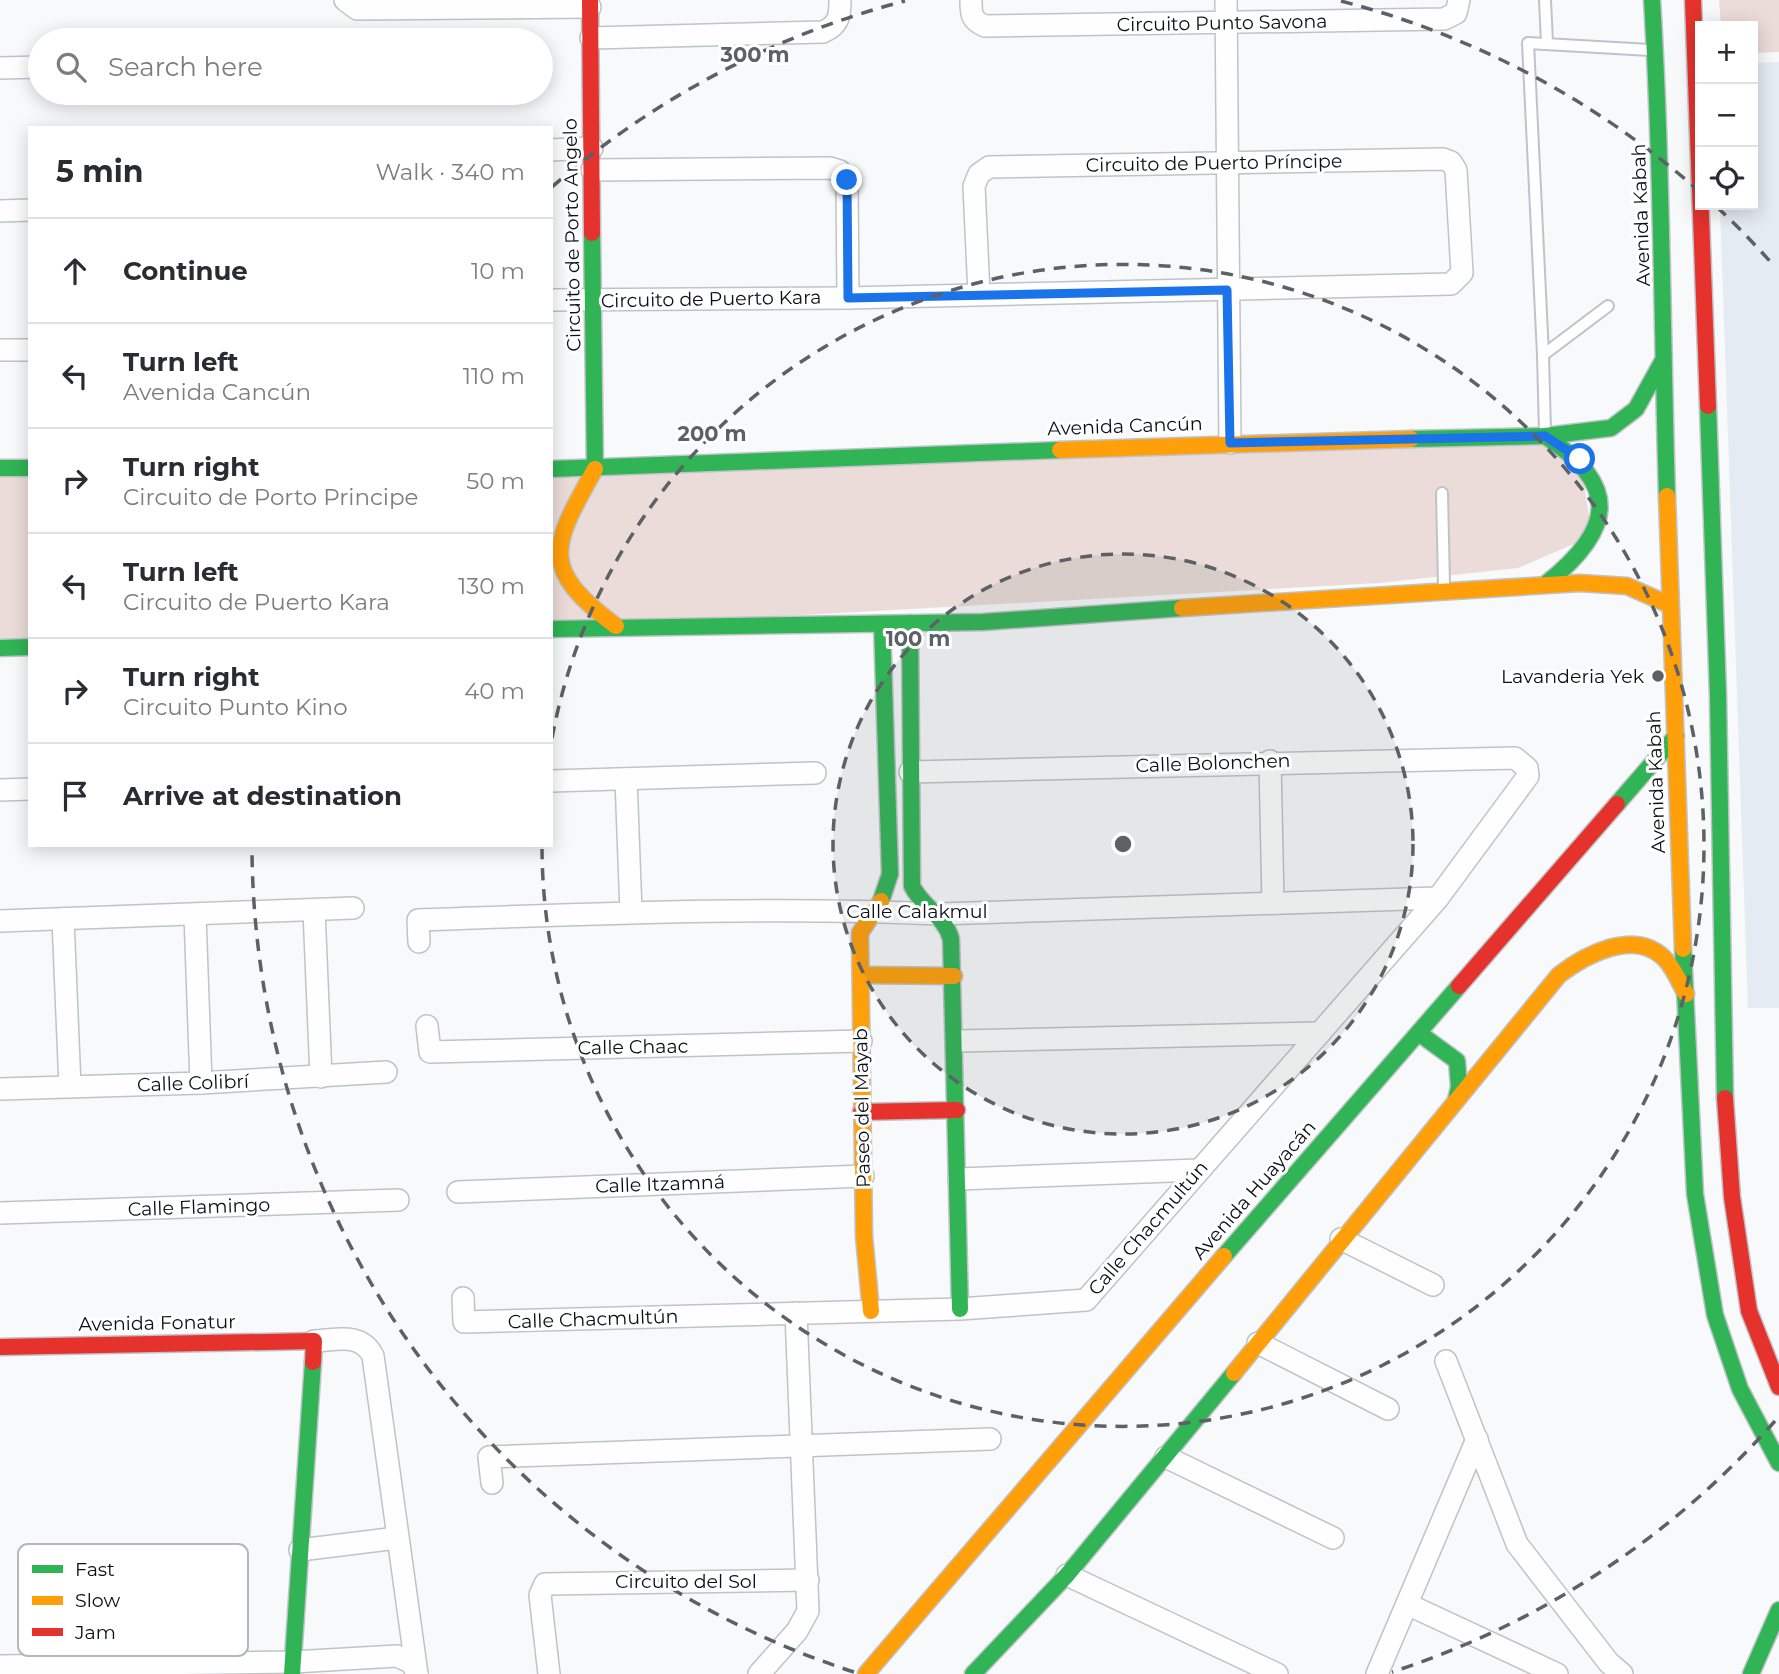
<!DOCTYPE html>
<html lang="en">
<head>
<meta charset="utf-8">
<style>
  body { margin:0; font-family:Montserrat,sans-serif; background:#f2f2f3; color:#2b2b33 }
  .controls { position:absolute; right:21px; top:21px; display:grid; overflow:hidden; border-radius:0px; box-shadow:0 4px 18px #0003 }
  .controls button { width:63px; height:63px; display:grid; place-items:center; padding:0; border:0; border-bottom:2px solid #e1e1e2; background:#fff; color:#2b2b33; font:35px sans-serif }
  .stop { position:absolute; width:21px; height:21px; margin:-16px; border:5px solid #1a73e8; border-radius:50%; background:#fff }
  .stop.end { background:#1a73e8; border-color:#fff; box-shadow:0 2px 7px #0008 }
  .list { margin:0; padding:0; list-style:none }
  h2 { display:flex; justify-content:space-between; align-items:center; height:91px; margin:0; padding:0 28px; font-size:30px }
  h2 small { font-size:23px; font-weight:400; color:#7c7c81 }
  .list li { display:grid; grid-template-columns:46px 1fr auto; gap:21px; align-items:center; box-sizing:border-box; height:105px; padding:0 28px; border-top:2px solid #e1e1e2 }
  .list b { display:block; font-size:26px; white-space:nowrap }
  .list p { margin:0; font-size:23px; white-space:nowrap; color:#7c7c81 }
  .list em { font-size:23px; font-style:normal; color:#7c7c81 }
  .icon { flex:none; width:38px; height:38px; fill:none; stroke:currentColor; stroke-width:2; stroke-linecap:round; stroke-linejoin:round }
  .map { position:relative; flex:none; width:1779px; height:1674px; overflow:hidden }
  .search { position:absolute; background:#fff; box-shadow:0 4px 18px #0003; left:28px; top:28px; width:525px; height:77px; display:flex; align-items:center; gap:18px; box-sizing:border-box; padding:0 24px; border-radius:38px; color:#7c7c81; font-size:26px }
  .panel { position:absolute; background:#fff; box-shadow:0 4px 18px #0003; left:28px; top:126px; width:525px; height:721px; border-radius:0px }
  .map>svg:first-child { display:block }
  .built { fill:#e5ebf2 }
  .green { fill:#ebdcd9 }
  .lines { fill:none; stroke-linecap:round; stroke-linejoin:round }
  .lane-casing { stroke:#bfc3c8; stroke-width:14 }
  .street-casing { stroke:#bfc3c8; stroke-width:24 }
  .fast-casing { stroke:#bfc3c8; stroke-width:19 }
  .slow-casing { stroke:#bfc3c8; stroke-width:19 }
  .jam-casing { stroke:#bfc3c8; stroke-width:19 }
  .lane { stroke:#fefefe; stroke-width:10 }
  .street { stroke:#fefefe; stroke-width:21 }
  .fast { stroke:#30b455; stroke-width:16 }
  .slow { stroke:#ff9f0a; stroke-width:16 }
  .jam { stroke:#e5322d; stroke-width:16 }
  .route { stroke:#1a73e8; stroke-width:9 }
  .ring { fill:none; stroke:#5c6166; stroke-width:3.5; stroke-dasharray:12 9 }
  .poi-dot { fill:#5c6166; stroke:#fff; stroke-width:2.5 }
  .labels { text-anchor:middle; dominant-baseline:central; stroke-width:6; stroke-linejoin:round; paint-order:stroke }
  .street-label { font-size:19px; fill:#090f16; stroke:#fff }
  .poi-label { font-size:19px; fill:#090f16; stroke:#fff; text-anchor:end }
  .key { fill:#fff; stroke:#b5b7b9; stroke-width:2 }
  .key-label { font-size:19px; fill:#090f16 }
  .centre { fill:#5c6166; stroke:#fff; stroke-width:3.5 }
  .ring-label { font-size:21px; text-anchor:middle; font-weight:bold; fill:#5c6166; stroke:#fff; stroke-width:6; stroke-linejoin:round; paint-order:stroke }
</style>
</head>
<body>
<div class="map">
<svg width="1779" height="1674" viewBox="0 0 1779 1674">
  <rect width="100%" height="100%" fill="#f7f9fb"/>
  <!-- built -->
  <polygon class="built" points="1779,62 1779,1008 1748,1008 1720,205 1753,205 1753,63"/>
  <!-- green -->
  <g class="green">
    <polygon points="1719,0 1779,0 1779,52 1753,53 1753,26 1721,26"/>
    <polygon points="1545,436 1580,459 1592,536 1518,568 1379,583 551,629 551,467"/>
    <rect x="0" y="469" width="30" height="178"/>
  </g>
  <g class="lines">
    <!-- lane casing -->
    <g class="lane-casing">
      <g id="lane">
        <polyline points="1545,0 1547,43"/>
        <polyline points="1543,355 1528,43 1650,50"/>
        <polyline points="1545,432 1543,355 1608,306"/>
        <polyline points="1442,493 1444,585"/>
      </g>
    </g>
    <!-- street casing -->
    <g class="street-casing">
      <g id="street">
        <polyline points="345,0 357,9 590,7"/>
        <path d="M 971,0 C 971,14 971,20 985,26 L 1444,19 L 1456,13 L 1459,0"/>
        <polyline points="1226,0 1230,443"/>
        <path d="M 591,38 L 823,32 C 839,25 840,16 840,0"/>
        <polyline points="0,68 40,67"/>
        <polyline points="551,150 592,148"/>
        <polyline points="592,170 830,168 840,171 847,180 848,298"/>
        <polyline points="0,211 30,210"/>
        <polyline points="551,300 848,298 1451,284 1462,273 1456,170 1451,162 1443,159 989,167 979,174 974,186 979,294"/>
        <polyline points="0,350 30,350"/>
        <polyline points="1270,761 1273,903"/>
        <polyline points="626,779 631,912"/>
        <polyline points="551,781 815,773"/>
        <polyline points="0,790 30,789"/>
        <polyline points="314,910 321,1077"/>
        <polyline points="195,915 201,1083"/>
        <polyline points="63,919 70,1087"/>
        <polyline points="0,921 353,908"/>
        <path d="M 419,942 L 418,920 C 591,914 766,906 939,914 L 1438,898"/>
        <polyline points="427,1026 430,1052 861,1041"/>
        <polyline points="956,1041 1320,1033"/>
        <polyline points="0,1089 201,1083 386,1072"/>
        <polyline points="959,1179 1198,1170"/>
        <polyline points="458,1192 863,1176"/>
        <polyline points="0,1213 398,1200"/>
        <polyline points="1341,1239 1433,1285"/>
        <polyline points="463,1298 464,1322 960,1309 1086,1300 1438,898 1528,776 1527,768 1515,758 910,772"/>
        <path d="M 314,1341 C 337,1340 361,1332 373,1356 L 417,1674"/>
        <polyline points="1258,1343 1388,1409"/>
        <polyline points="1446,1361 1517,1544 1609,1663 1622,1674"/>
        <polyline points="1166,1457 1333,1538"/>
        <polyline points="492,1483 489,1457 990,1439"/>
        <polyline points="300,1550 397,1538"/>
        <polyline points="1067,1575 1277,1674"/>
        <polyline points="1407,1604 1557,1674"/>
        <polyline points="0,1666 293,1662 397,1656 412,1663 417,1674"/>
        <polyline points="549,1674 540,1595 545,1584 808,1580"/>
        <polyline points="759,1674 797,1631 808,1611 796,1313"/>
        <polyline points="1377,1674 1477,1439"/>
      </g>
    </g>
    <!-- fast casing -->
    <g class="fast-casing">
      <g id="fast">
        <path d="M 1652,0 C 1662,165 1662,330 1667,496"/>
        <polyline points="592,233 595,469"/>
        <polyline points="1708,406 1718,695 1725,1098"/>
        <path d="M 1545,436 C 1622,486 1613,530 1547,583"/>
        <polyline points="1411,439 1545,436 1611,428 1636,409 1662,362"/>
        <polyline points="0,468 30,468"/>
        <polyline points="551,469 1060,450"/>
        <path d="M 910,623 L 912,886 C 922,907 945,916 951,939 L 960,1309"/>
        <polyline points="551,629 983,622 1182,608"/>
        <polyline points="0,648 30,647"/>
        <polyline points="1617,804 1676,736"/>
        <polyline points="881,901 890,874 882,624"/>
        <polyline points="1683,949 1695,1194 1715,1315 1740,1389 1779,1463"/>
        <polyline points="1420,1034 1457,1061 1459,1087 1456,1100"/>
        <polyline points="1224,1256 1459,986"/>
        <polyline points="292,1674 313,1362"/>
        <polyline points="973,1674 1067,1575 1234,1373"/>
        <polyline points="1751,1674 1779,1610"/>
      </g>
    </g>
    <!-- slow casing -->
    <g class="slow-casing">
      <g id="slow">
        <polyline points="1060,450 1411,439"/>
        <path d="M 595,469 C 552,546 538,568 616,626"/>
        <polyline points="1667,496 1683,949"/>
        <polyline points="1182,608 1580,583 1627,586 1670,605"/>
        <polyline points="861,975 954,976"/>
        <polyline points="871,1311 864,1236 860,933 881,901"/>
        <path d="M 1234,1373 L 1559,975 C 1585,955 1633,929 1663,957 C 1674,967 1679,982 1686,994"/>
        <polyline points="866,1674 1224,1256"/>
      </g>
    </g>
    <!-- jam casing -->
    <g class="jam-casing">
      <g id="jam">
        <polyline points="590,0 592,233"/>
        <polyline points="1693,0 1708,406"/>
        <polyline points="1459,986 1617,804"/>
        <polyline points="1725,1098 1732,1197 1749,1311 1779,1387"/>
        <polyline points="861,1112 957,1110"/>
        <polyline points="0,1347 314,1341 313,1362"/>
      </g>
    </g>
    <!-- lane -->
    <use href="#lane" class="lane"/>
    <!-- street -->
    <use href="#street" class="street"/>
    <!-- fast -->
    <use href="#fast" class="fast"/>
    <!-- slow -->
    <use href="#slow" class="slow"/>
    <!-- jam -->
    <use href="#jam" class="jam"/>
  </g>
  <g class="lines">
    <!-- route -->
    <polyline class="route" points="847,180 848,298 1227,290 1230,443 1545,436 1580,459"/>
  </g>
  <!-- distance rings -->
  <circle cx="1123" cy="844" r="290" fill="#5c6166" fill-opacity=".12"/>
  <g class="ring">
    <circle cx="1123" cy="844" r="290"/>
    <path d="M552 738A581 581 0 1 1 542 849"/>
    <path d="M1775 1421A871 871 0 0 1 1392 1672M854 1672A871 871 0 0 1 252 852M552 187A871 871 0 0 1 905 1M1341 1A871 871 0 0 1 1700 192M1717 207A871 871 0 0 1 1775 267"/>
  </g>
  <!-- markers -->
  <circle class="poi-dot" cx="1658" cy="676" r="7"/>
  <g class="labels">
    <!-- street labels -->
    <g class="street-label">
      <text transform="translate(1222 23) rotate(-1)">Circuito Punto Savona</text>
      <text transform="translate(1214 163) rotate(-1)">Circuito de Puerto Príncipe</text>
      <text transform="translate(1641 215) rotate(-92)">Avenida Kabah</text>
      <text transform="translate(572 235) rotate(-91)">Circuito de Porto Angelo</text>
      <text transform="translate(711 299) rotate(-1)">Circuito de Puerto Kara</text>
      <text transform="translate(1125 426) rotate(-2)">Avenida Cancún</text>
      <text transform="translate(1213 763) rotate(-2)">Calle Bolonchen</text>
      <text transform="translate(1656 782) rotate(-92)">Avenida Kabah</text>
      <text x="917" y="911">Calle Calakmul</text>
      <text transform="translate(633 1047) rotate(-1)">Calle Chaac</text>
      <text transform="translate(193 1083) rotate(-2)">Calle Colibrí</text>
      <text transform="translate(862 1108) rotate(-91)">Paseo del Mayab</text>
      <text transform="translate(660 1184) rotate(-2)">Calle Itzamná</text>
      <text transform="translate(1254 1190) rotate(-49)">Avenida Huayacán</text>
      <text transform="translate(199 1207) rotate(-2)">Calle Flamingo</text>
      <text transform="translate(1148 1228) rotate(-49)">Calle Chacmultún</text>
      <text transform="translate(593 1319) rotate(-2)">Calle Chacmultún</text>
      <text transform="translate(157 1323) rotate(-1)">Avenida Fonatur</text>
      <text x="686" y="1581">Circuito del Sol</text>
    </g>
    <!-- poi labels -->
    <g class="poi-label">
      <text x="1644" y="676">Lavanderia Yek</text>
    </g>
  </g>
  <!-- legend -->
  <rect x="18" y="1544" width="230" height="112" rx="10" class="key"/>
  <rect x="32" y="1565" width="31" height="8" fill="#30b455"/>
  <rect x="32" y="1596" width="31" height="9" fill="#ff9f0a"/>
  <rect x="32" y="1628" width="31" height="8" fill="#e5322d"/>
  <g class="key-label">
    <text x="75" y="1576">Fast</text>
    <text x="75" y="1607">Slow</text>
    <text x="75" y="1639">Jam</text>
  </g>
  <circle cx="1123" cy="844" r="10" class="centre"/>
  <g class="ring-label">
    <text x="755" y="62">300 m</text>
    <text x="712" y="441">200 m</text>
    <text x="918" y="646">100 m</text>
  </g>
</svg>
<div class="controls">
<button>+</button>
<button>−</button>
<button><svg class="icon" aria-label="locate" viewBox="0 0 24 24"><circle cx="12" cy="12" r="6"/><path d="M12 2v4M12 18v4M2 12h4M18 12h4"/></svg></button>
</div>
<div class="stop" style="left:1580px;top:459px"></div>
<div class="stop end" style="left:847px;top:180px"></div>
<div class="search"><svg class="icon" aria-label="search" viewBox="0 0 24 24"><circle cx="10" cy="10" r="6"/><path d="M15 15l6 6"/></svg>Search here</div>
<section class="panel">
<h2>5 min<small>Walk · 340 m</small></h2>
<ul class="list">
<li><svg class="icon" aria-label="ahead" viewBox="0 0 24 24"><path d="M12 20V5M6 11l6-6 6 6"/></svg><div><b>Continue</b></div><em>10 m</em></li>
<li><svg class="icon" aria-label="left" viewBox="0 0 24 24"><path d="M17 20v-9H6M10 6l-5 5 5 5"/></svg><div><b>Turn left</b><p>Avenida Cancún</p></div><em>110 m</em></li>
<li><svg class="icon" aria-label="right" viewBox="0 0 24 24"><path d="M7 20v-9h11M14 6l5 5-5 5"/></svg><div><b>Turn right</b><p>Circuito de Porto Principe</p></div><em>50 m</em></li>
<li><svg class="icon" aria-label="left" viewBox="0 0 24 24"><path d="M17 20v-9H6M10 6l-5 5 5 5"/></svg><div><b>Turn left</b><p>Circuito de Puerto Kara</p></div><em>130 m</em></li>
<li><svg class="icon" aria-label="right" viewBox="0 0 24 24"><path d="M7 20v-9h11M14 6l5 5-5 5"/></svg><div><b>Turn right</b><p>Circuito Punto Kino</p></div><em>40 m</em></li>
<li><svg class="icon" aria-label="arrive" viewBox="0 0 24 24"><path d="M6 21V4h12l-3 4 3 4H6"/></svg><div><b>Arrive at destination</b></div></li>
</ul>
</section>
</div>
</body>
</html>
